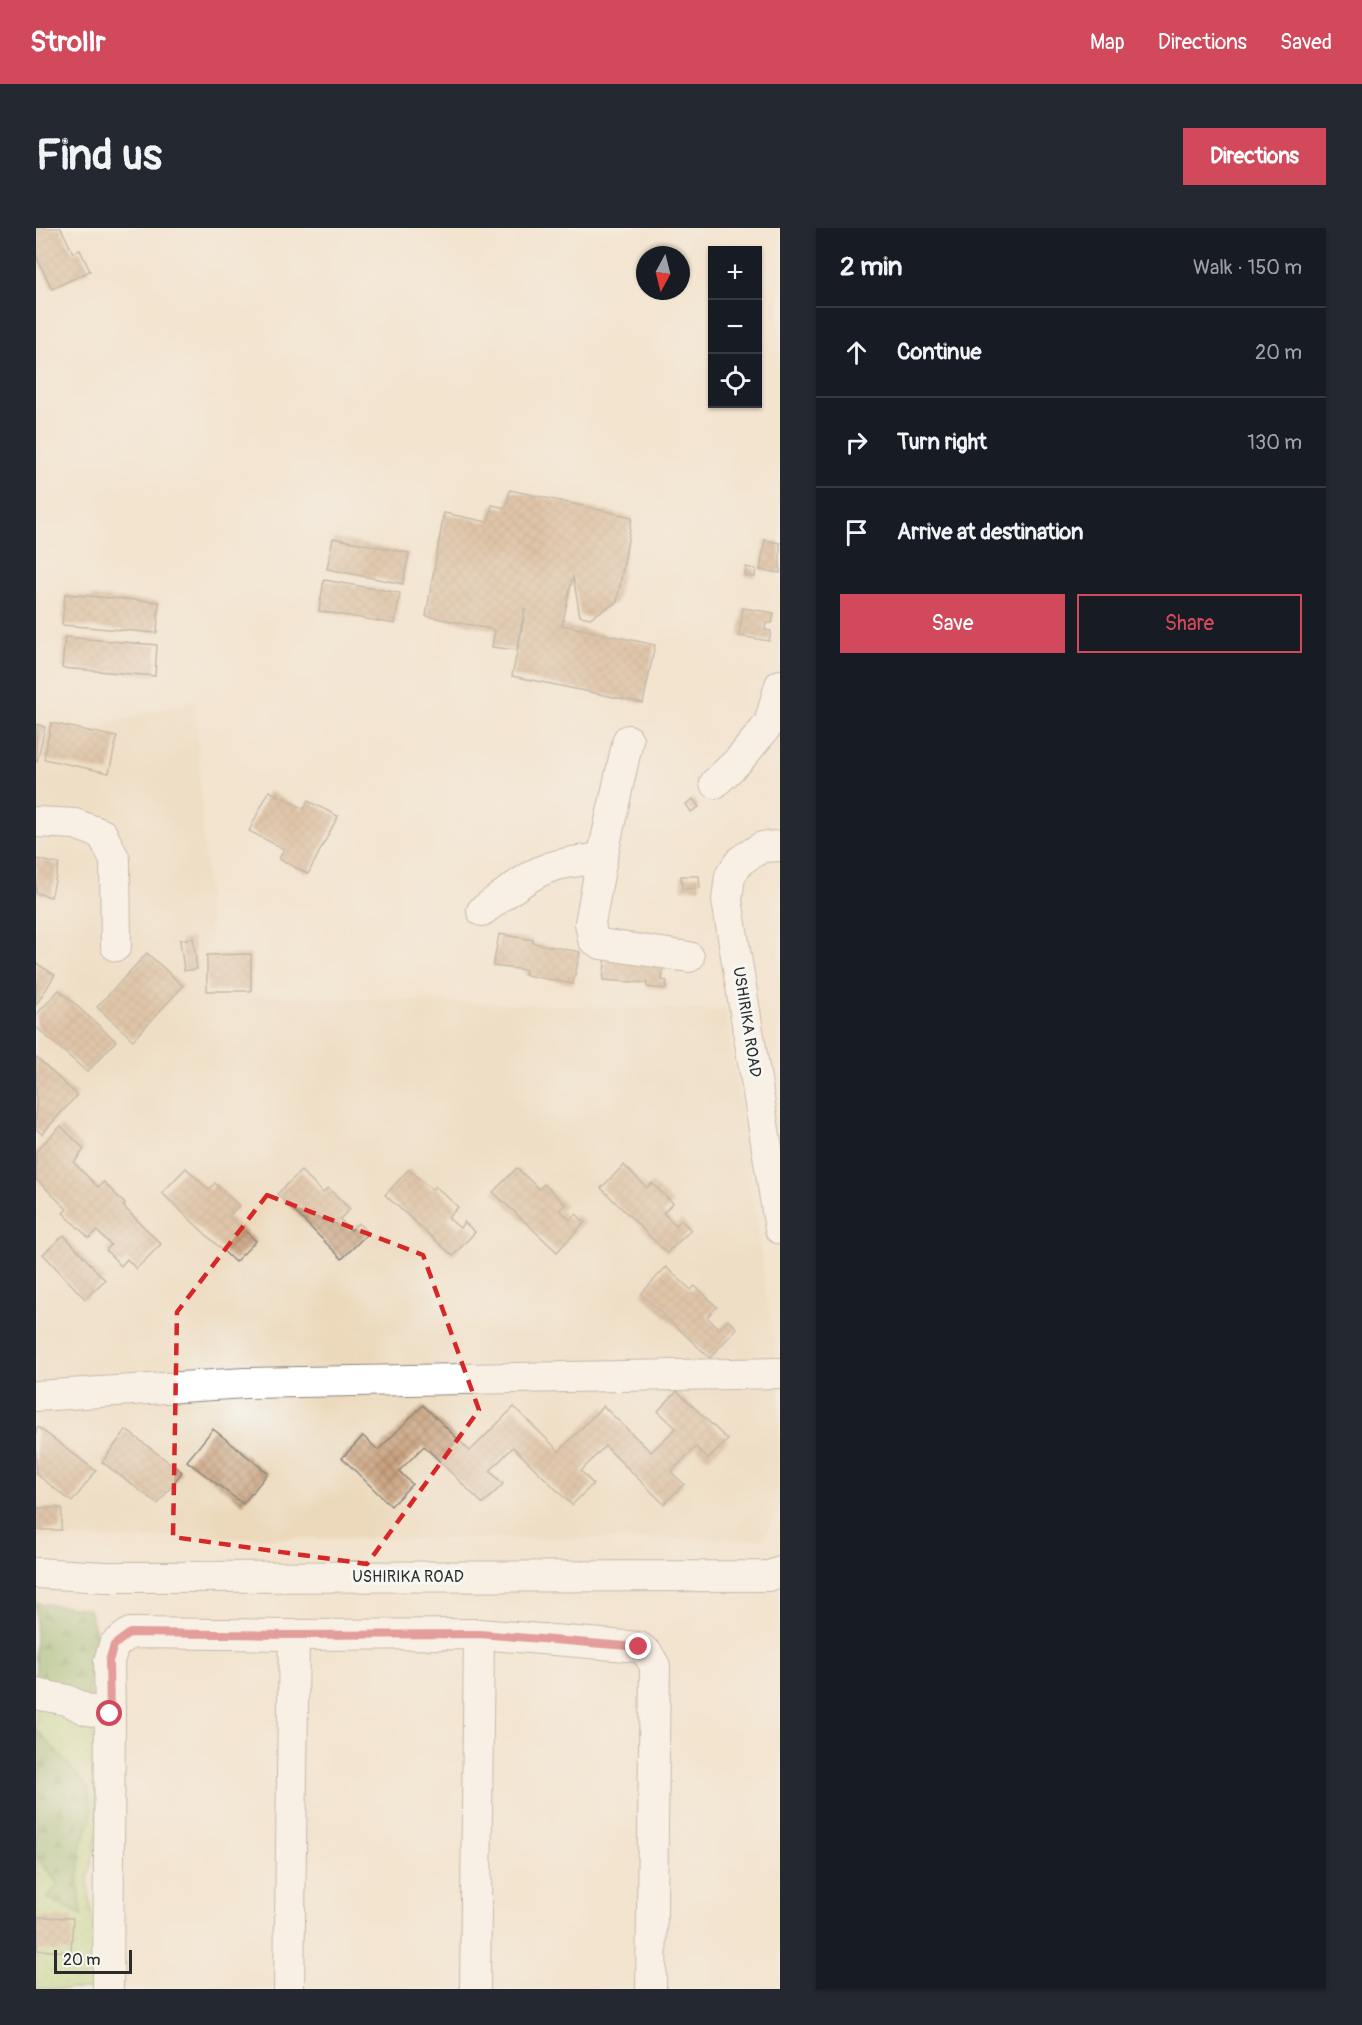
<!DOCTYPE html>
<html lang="en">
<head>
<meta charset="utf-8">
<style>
  body { margin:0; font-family:Pangolin,sans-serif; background:#242831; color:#f1f3f6 }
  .controls { position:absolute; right:18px; top:18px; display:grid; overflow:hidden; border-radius:0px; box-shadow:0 2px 4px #0004 }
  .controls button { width:54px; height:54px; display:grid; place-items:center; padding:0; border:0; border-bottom:2px solid #363941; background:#171b24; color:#f1f3f6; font:30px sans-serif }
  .compass { position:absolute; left:600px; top:18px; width:54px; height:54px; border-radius:50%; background:#171b24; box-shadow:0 2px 4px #0004; rotate:187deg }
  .scale { position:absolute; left:18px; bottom:15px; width:78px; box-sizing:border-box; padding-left:6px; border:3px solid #2b2b2b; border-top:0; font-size:16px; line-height:21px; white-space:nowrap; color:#2b2b2b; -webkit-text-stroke:4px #f6f6f2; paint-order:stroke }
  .stop { position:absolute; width:18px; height:18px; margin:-14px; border:4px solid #d1495b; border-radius:50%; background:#fff }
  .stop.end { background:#d1495b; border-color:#fff; box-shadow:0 2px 6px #0008 }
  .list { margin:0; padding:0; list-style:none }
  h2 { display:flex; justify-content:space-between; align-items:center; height:78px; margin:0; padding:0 24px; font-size:26px }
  h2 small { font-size:20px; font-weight:400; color:#9ea1a6 }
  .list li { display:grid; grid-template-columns:39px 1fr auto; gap:18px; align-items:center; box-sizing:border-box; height:90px; padding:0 24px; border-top:2px solid #363941 }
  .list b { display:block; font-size:22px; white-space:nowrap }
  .list em { font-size:20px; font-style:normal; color:#9ea1a6 }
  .actions { display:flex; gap:12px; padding:18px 24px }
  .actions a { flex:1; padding:14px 0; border:2px solid #d1495b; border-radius:0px; text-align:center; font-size:21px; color:#d1495b }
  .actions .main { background:#d1495b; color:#fff }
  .icon { flex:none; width:33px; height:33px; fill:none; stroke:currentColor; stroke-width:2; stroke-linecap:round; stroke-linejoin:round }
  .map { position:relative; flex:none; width:744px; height:1761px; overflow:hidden; border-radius:0px }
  header { display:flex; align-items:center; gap:36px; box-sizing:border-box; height:84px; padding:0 30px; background:#d1495b; color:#fff }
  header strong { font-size:28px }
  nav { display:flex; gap:33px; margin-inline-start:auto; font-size:21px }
  .intro { display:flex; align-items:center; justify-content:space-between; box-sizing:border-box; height:144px; padding:0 36px }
  h1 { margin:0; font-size:42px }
  .button { padding:15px 27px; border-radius:0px; background:#d1495b; color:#fff; font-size:21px; font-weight:700 }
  main { display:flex; gap:36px; padding:0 36px }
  aside { flex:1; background:#171b24; border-radius:0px; box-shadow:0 2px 4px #0004 }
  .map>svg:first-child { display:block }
  .built { fill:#ecd8ba }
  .grass { fill:url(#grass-dots); stroke:#708256; stroke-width:1.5 }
  .forest { fill:url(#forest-firs); stroke:#5e724c; stroke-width:1.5 }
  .building { fill:url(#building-cross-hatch) }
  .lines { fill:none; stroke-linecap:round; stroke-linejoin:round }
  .minor-casing { stroke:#8f887d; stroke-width:32 }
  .minor { stroke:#fff; stroke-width:30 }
  .route { stroke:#d1495b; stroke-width:8 }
  .marked { fill:none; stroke:#d62828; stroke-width:4.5; stroke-dasharray:12 8; stroke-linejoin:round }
  .labels { text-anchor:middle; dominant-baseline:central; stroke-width:6; stroke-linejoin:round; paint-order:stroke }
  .street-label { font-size:16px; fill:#2b2b2b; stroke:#f6f6f2 }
</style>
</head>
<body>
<header>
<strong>Strollr</strong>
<nav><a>Map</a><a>Directions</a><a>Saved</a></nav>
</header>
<div class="intro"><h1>Find us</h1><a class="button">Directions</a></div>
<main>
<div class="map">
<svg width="744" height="1761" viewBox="0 0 744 1761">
  <defs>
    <pattern id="grass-dots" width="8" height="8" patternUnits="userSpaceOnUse" patternTransform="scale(1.5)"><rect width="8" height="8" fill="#b5d880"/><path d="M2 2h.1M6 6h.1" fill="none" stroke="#9cba6f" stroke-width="1.8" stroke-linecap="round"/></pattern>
    <pattern id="forest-firs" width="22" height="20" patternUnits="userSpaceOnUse" patternTransform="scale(1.5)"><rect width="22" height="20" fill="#90b86e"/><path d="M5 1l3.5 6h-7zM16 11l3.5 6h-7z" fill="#76965b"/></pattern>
    <pattern id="building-cross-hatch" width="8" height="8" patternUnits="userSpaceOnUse" patternTransform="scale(1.5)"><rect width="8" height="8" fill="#c99f78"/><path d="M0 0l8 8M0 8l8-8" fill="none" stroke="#a38263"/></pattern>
  </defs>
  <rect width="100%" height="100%" fill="#f6f6f2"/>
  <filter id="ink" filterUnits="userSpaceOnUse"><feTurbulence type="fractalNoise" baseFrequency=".0167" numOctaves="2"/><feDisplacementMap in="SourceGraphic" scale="12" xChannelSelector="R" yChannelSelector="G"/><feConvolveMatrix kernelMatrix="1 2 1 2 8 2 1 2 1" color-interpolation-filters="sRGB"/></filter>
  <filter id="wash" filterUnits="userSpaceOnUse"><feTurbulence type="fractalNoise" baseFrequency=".008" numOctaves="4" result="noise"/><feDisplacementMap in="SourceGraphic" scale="24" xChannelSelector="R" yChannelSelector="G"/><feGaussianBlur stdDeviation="1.35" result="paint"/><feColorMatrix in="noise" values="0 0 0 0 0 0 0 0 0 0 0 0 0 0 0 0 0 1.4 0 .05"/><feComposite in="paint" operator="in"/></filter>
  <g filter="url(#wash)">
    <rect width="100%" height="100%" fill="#f3e4cf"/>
    <!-- built -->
    <polygon class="built" points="159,471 178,766 690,783 744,1158 744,1278 727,1311 0,1310 0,518"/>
    <!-- grass -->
    <polygon class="grass" points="0,1456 55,1474 63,1597 52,1653 59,1719 60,1761 0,1761"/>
    <!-- forest -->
    <g class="forest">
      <polygon points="0,1375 53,1381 63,1415 53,1453 55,1474 0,1456"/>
      <polygon points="0,1503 4,1505 52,1560 56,1588 46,1616 42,1657 46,1687 11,1670 22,1656 0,1627"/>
    </g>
    <g id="blocks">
      <!-- building -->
      <g class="building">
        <polygon points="0,0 25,0 37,25 44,22 54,43 16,61 0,28"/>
        <polygon points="474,262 596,289 581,374 554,390 544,388 537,348 526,397 619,417 607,475 476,448 490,382 488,381 481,422 456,419 459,402 390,388 408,285 452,294 456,277 470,280"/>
        <polygon points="297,310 373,325 367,356 291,341"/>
        <polygon points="729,312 744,315 744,345 724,342"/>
        <polygon points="710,339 720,341 719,349 709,348"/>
        <polygon points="288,352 364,365 359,396 283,383"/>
        <polygon points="29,366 123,374 121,405 26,397"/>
        <polygon points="707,380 738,385 736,395 730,395 729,402 735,403 733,413 703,408"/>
        <polygon points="29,409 121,417 119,448 26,440"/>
        <polygon points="15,495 81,509 73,545 8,531"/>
        <polygon points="0,496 9,499 1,534 0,534"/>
        <polygon points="233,563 268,581 272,573 302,588 272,646 243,631 248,621 213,603"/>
        <polygon points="657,571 663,579 655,584 650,576"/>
        <polygon points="0,631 23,636 15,669 0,665"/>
        <polygon points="645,648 663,648 664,660 646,661"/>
        <polygon points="463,706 497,712 497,715 544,724 537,756 489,747 490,742 457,738"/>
        <polygon points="157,710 161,741 148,743 144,712"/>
        <polygon points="571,720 628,728 626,752 631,753 630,761 611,759 611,755 567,752"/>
        <polygon points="111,725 147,758 97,812 61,779"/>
        <polygon points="215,726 215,763 171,763 171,727"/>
        <polygon points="0,735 19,747 0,777"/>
        <polygon points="23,762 80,813 51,844 0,799 0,787"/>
        <polygon points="0,829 41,867 6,906 0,901"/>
        <polygon points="25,898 48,921 38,935 62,959 68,954 89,976 87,978 125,1016 100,1041 91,1031 85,1038 70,1022 75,1017 61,1003 53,1010 27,985 31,981 0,951 0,923"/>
        <polygon points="588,937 611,960 616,955 637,975 627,985 640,997 645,992 655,1002 631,1025 565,960"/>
        <polygon points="150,940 173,962 179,955 203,978 193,988 220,1013 199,1034 126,965"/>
        <polygon points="481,940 503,961 508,956 530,977 524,982 534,992 540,986 549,994 521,1024 457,964"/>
        <polygon points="373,941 396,962 399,958 422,979 412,990 424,1000 428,994 439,1004 417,1028 349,967"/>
        <polygon points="265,943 287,965 292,960 314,981 304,991 315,1002 322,995 332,1005 306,1031 241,966"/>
        <polygon points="28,1007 69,1052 49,1071 7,1026"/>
        <polygon points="630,1039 655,1062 659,1058 681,1079 671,1089 683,1101 692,1092 701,1100 674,1130 605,1066"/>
        <polygon points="641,1163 692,1212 672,1231 660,1219 635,1244 648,1256 628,1276 569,1218 545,1243 557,1256 536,1277 477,1219 454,1243 467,1256 447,1276 388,1218 363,1243 376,1256 355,1278 306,1230 327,1208 342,1222 387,1177 434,1223 478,1179 523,1223 567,1178 615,1224 640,1200 622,1183"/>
        <polygon points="2,1199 60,1243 36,1274 0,1246 0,1201"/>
        <polygon points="177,1201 232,1245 207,1276 151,1233"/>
        <polygon points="90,1202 146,1244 122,1276 66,1234"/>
        <polygon points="0,1280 26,1280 25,1302 0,1302"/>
        <polygon points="3,1689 37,1690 35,1724 1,1722"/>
      </g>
    </g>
  </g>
  <g filter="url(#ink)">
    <use href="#blocks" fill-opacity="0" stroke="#8f887d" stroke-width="1.5"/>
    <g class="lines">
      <!-- minor casing -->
      <g class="minor-casing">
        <g id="minor">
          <polyline points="592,512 566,630 554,695 557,711 565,716 653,729"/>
          <polyline points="679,555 703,532 733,496 744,457"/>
          <polyline points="0,594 39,596 66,606 79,632 80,718"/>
          <polyline points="744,618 726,619 705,632 694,648 691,672 744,1001"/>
          <path d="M 446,683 C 465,669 484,653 505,643 C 524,634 545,633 566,630"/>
          <polyline points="0,1168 209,1155 744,1145"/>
          <polyline points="0,1345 69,1349 733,1348 744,1344"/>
          <polyline points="0,1466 31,1472 51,1482 74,1486 72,1761"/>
          <polyline points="74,1486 73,1433 78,1417 94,1405 258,1407 443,1406 603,1419 612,1426 619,1438 615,1761"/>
          <polyline points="253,1761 258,1407"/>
          <polyline points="439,1761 443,1406"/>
        </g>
      </g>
      <!-- minor -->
      <use href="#minor" class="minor"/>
    </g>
  </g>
  <g class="lines" filter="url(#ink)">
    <!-- route -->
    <polyline class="route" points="74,1486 73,1433 78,1417 94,1405 258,1407 443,1406 603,1419"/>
  </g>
  <!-- marked area -->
  <path d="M0 0H744V1761H0ZM 231,967 L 387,1027 L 443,1182 L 331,1336 L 137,1309 L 141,1084 Z" fill="#f3e4cf" fill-opacity=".55" fill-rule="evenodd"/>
  <path class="marked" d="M 231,967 L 387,1027 L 443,1182 L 331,1336 L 137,1309 L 141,1084 Z"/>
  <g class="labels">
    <!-- street labels -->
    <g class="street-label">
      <text transform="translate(711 794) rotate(81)">USHIRIKA ROAD</text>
      <text x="372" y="1349">USHIRIKA ROAD</text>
    </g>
  </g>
</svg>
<div class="controls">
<button>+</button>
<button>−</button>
<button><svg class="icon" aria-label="locate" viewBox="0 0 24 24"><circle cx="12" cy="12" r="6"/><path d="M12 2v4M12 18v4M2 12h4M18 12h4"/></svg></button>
</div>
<svg class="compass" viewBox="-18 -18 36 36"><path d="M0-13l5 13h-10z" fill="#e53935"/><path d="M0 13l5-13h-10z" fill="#9ea1a6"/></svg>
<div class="scale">20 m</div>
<div class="stop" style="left:74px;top:1486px"></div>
<div class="stop end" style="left:603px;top:1419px"></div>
</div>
<aside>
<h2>2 min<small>Walk · 150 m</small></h2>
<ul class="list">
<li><svg class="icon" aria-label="ahead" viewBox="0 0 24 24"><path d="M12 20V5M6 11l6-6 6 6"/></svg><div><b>Continue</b></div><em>20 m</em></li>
<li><svg class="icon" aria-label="right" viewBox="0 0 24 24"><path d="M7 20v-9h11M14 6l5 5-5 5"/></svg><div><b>Turn right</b></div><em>130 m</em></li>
<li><svg class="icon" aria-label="arrive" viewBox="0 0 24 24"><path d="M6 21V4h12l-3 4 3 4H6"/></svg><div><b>Arrive at destination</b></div></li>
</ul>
<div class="actions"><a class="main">Save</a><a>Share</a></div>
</aside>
</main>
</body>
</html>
